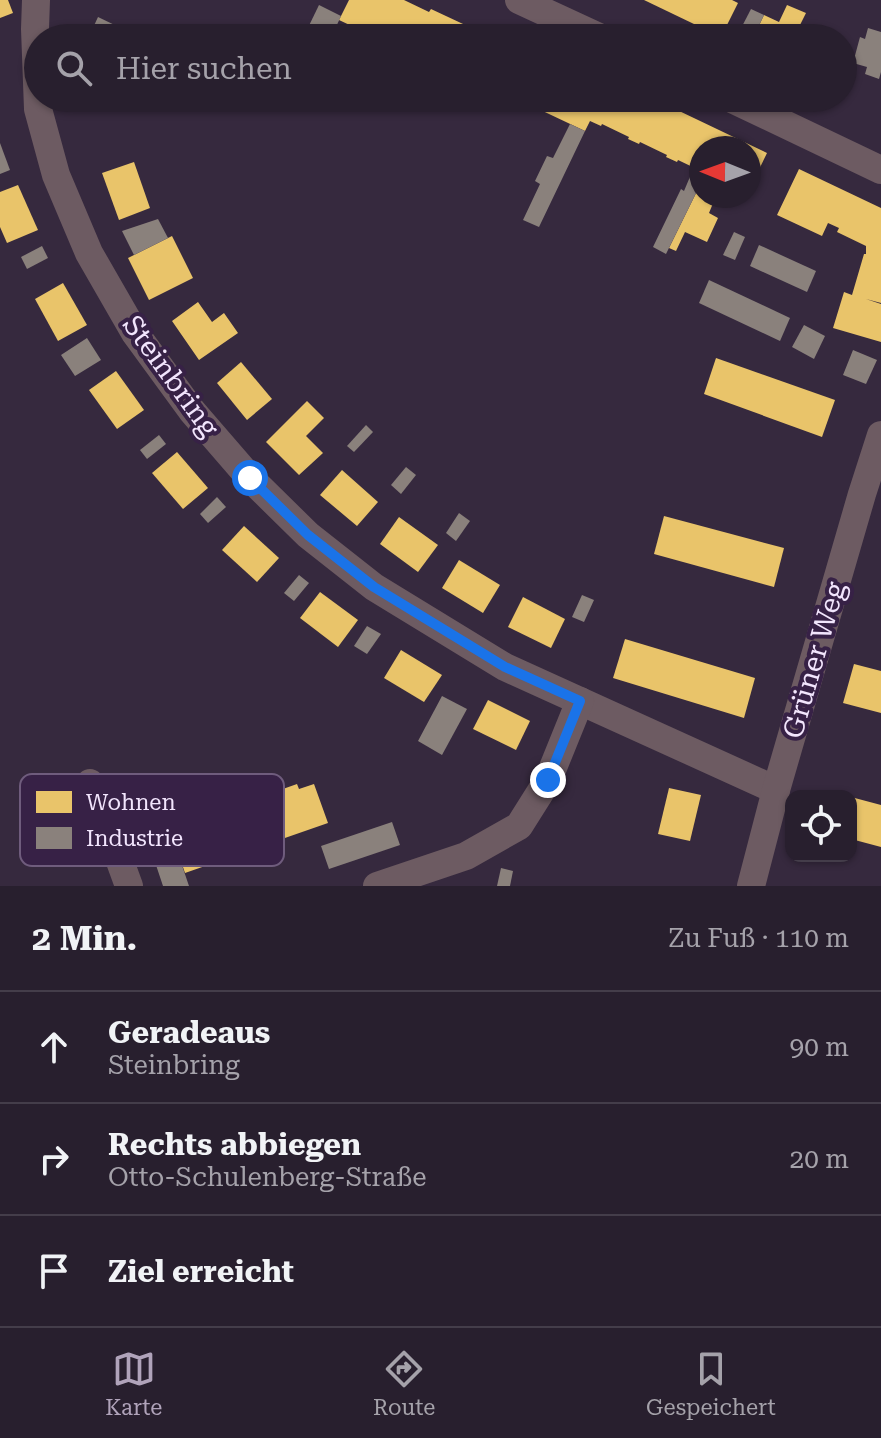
<!DOCTYPE html>
<html lang="de">
<head>
<meta charset="utf-8">
<style>
  body { margin:0; font-family:"Roboto Serif",serif; background:#302736; color:#f1f3f6 }
  .controls { position:absolute; right:24px; bottom:24px; display:grid; overflow:hidden; border-radius:16px; box-shadow:0 2px 6px #0004 }
  .controls button { width:72px; height:72px; display:grid; place-items:center; padding:0; border:0; border-bottom:2px solid #443d4a; background:#281f2e; color:#f1f3f6; font:40px sans-serif }
  .compass { position:absolute; left:689px; top:136px; width:72px; height:72px; border-radius:50%; background:#281f2e; box-shadow:0 2px 6px #0004; rotate:271deg }
  .stop { position:absolute; width:24px; height:24px; margin:-18px; border:6px solid #1a73e8; border-radius:50%; background:#fff }
  .stop.end { background:#1a73e8; border-color:#fff; box-shadow:0 2px 8px #0008 }
  .list { margin:0; padding:0; list-style:none }
  h2 { display:flex; justify-content:space-between; align-items:center; height:104px; margin:0; padding:0 32px; font-size:34px }
  h2 small { font-size:26px; font-weight:400; color:#a5a2aa }
  .list li { display:grid; grid-template-columns:52px 1fr auto; gap:24px; align-items:center; box-sizing:border-box; height:112px; padding:0 32px; border-top:2px solid #443d4a }
  .list b { display:block; font-size:30px; white-space:nowrap }
  .list p { margin:0; font-size:26px; white-space:nowrap; color:#a5a2aa }
  .list em { font-size:26px; font-style:normal; color:#a5a2aa }
  .icon { flex:none; width:44px; height:44px; fill:none; stroke:currentColor; stroke-width:2; stroke-linecap:round; stroke-linejoin:round }
  .map { position:relative; flex:none; width:881px; height:886px; overflow:hidden }
  .search { position:absolute; background:#281f2e; box-shadow:0 2px 6px #0004; left:24px; right:24px; top:24px; height:88px; display:flex; align-items:center; gap:20px; box-sizing:border-box; padding:0 28px; border-radius:44px; color:#a5a2aa; font-size:30px }
  .sheet { height:440px; background:#281f2e }
  nav { display:flex; justify-content:space-around; align-items:center; box-sizing:border-box; height:112px; border-top:2px solid #443d4a; background:#281f2e; font-size:22px; color:#a5a2aa }
  nav a { display:grid; justify-items:center; gap:4px }
  nav .on { color:#b0a3ba }
  .map>svg:first-child { display:block }
  .homes { fill:#e9c46a }
  .industry { fill:#8a817c }
  .lines { fill:none; stroke-linecap:round; stroke-linejoin:round }
  .minor { stroke:#6d5b62; stroke-width:28 }
  .route { stroke:#1a73e8; stroke-width:10 }
  .labels { text-anchor:middle; dominant-baseline:central; stroke-width:8; stroke-linejoin:round; paint-order:stroke }
  .street-label { font-size:28px; fill:#f2e5fd; stroke:#372146 }
  .key { fill:#372146; stroke:#6f5c7d; stroke-width:2 }
  .key-label { font-size:22px; fill:#f2e5fd }
</style>
</head>
<body>
<div class="map">
<svg width="881" height="886" viewBox="0 0 881 886">
  <rect width="100%" height="100%" fill="#36293e"/>
  <!-- homes -->
  <g class="homes">
    <polygon points="0,0 8,0 13,13 0,18"/>
    <polygon points="349,0 404,0 429,12 431,9 493,38 377,38 339,20"/>
    <polygon points="644,0 732,0 738,3 721,37"/>
    <polygon points="787,5 806,13 797,31 812,38 753,38 764,15 779,22"/>
    <polygon points="534,98 652,98 767,153 749,190 749,148 701,148 701,171 678,160 677,162 666,157 667,155 640,142 639,144 628,139 629,137 602,124 601,126 590,121 585,131 530,105"/>
    <polygon points="134,162 150,208 119,220 102,173"/>
    <polygon points="799,169 881,208 881,303 866,299 881,304 881,342 833,328 844,292 852,295 864,254 866,254 866,246 837,232 839,228 828,223 822,236 777,215"/>
    <polygon points="701,183 701,196 716,196 709,213 718,218 707,242 685,232 676,251 669,248"/>
    <polygon points="18,185 38,230 7,243 0,227 0,192"/>
    <polygon points="172,236 193,278 149,300 128,258"/>
    <polygon points="63,283 87,325 58,341 35,299"/>
    <polygon points="198,302 212,322 224,313 238,333 199,360 172,321"/>
    <polygon points="716,358 835,400 822,437 704,394"/>
    <polygon points="241,362 272,399 247,420 217,383"/>
    <polygon points="116,371 144,410 117,429 89,390"/>
    <polygon points="307,401 324,418 306,436 323,453 299,475 266,442"/>
    <polygon points="177,452 208,488 183,509 152,473"/>
    <polygon points="342,470 378,502 357,526 320,495"/>
    <polygon points="664,516 784,548 774,587 654,554"/>
    <polygon points="399,517 438,545 418,572 380,544"/>
    <polygon points="244,526 279,558 257,582 222,550"/>
    <polygon points="459,560 500,585 483,613 442,588"/>
    <polygon points="320,592 358,620 338,647 300,618"/>
    <polygon points="523,597 565,619 551,648 508,627"/>
    <polygon points="625,639 755,678 744,718 613,678"/>
    <polygon points="401,650 442,675 424,702 384,678"/>
    <polygon points="854,664 881,671 881,713 843,703"/>
    <polygon points="488,700 530,721 516,750 473,729"/>
    <polygon points="297,784 299,789 314,784 328,823 185,873 170,829"/>
    <polygon points="669,788 701,795 690,841 658,834"/>
    <polygon points="851,797 881,805 881,847 851,839"/>
  </g>
  <!-- industry -->
  <g class="industry">
    <polygon points="319,5 341,16 331,38 303,38"/>
    <polygon points="751,9 764,15 753,38 736,38"/>
    <polygon points="98,17 123,29 119,38 112,38 92,30"/>
    <polygon points="868,28 881,32 881,72 879,79 865,74 867,67 853,63 860,37 865,39"/>
    <polygon points="570,124 585,131 539,227 523,220 540,184 535,181 547,156 553,158"/>
    <polygon points="0,143 10,170 0,174"/>
    <polygon points="692,172 701,177 701,183 666,254 653,247 681,189 684,191"/>
    <polygon points="158,219 168,238 134,255 122,231"/>
    <polygon points="734,232 745,237 735,260 723,255"/>
    <polygon points="759,245 816,271 807,292 750,266"/>
    <polygon points="42,246 48,258 27,269 21,257"/>
    <polygon points="709,280 790,318 780,341 699,303"/>
    <polygon points="804,325 825,336 814,359 792,347"/>
    <polygon points="87,338 101,360 75,376 61,355"/>
    <polygon points="853,350 877,360 866,384 843,375"/>
    <polygon points="366,425 373,432 354,452 347,446"/>
    <polygon points="159,435 166,444 147,459 140,450"/>
    <polygon points="406,467 416,475 401,494 391,485"/>
    <polygon points="217,497 226,507 208,523 200,514"/>
    <polygon points="459,513 470,521 456,541 446,533"/>
    <polygon points="299,575 309,583 294,601 284,593"/>
    <polygon points="582,595 594,600 584,622 572,617"/>
    <polygon points="367,626 381,634 367,654 354,646"/>
    <polygon points="442,696 467,709 442,755 418,741"/>
    <polygon points="151,808 160,834 170,830 189,886 163,886 147,838 138,841 130,815"/>
    <polygon points="392,822 400,845 329,869 321,846"/>
    <polygon points="501,868 513,871 510,886 497,886"/>
  </g>
  <g class="lines">
    <!-- minor -->
    <g class="minor">
      <polyline points="36,0 35,29 38,109 56,175 89,253 135,333 192,411 250,478 308,535 374,587 505,667 776,790"/>
      <polyline points="519,0 601,38"/>
      <polyline points="730,98 881,170"/>
      <polyline points="90,783 106,823 129,886"/>
      <polyline points="377,886 466,856 519,826 548,780 580,701"/>
      <polyline points="751,886 776,790 862,494 881,435"/>
    </g>
  </g>
  <g class="lines">
    <!-- route -->
    <polyline class="route" points="250,478 308,535 374,587 505,667 580,701 548,780"/>
  </g>
  <g class="labels">
    <!-- street labels -->
    <g class="street-label">
      <text transform="translate(171 376) rotate(54)">Steinbring</text>
      <text transform="translate(814 660) rotate(-74)">Grüner Weg</text>
    </g>
  </g>
  <!-- legend -->
  <rect x="20" y="774" width="264" height="92" rx="12" class="key"/>
  <rect x="36" y="791" width="36" height="22" fill="#e9c46a"/>
  <rect x="36" y="827" width="36" height="22" fill="#8a817c"/>
  <g class="key-label">
    <text x="86" y="810">Wohnen</text>
    <text x="86" y="846">Industrie</text>
  </g>
</svg>
<div class="controls">
<button><svg class="icon" aria-label="locate" viewBox="0 0 24 24"><circle cx="12" cy="12" r="6"/><path d="M12 2v4M12 18v4M2 12h4M18 12h4"/></svg></button>
</div>
<svg class="compass" viewBox="-18 -18 36 36"><path d="M0-13l5 13h-10z" fill="#e53935"/><path d="M0 13l5-13h-10z" fill="#a5a2aa"/></svg>
<div class="stop" style="left:250px;top:478px"></div>
<div class="stop end" style="left:548px;top:780px"></div>
<div class="search"><svg class="icon" aria-label="search" viewBox="0 0 24 24"><circle cx="10" cy="10" r="6"/><path d="M15 15l6 6"/></svg>Hier suchen</div>
</div>
<section class="sheet">
<h2>2 Min.<small>Zu Fuß · 110 m</small></h2>
<ul class="list">
<li><svg class="icon" aria-label="ahead" viewBox="0 0 24 24"><path d="M12 20V5M6 11l6-6 6 6"/></svg><div><b>Geradeaus</b><p>Steinbring</p></div><em>90 m</em></li>
<li><svg class="icon" aria-label="right" viewBox="0 0 24 24"><path d="M7 20v-9h11M14 6l5 5-5 5"/></svg><div><b>Rechts abbiegen</b><p>Otto-Schulenberg-Straße</p></div><em>20 m</em></li>
<li><svg class="icon" aria-label="arrive" viewBox="0 0 24 24"><path d="M6 21V4h12l-3 4 3 4H6"/></svg><div><b>Ziel erreicht</b></div></li>
</ul>
</section>
<nav>
<a class="on"><svg class="icon" aria-label="map" viewBox="0 0 24 24"><path d="M3 6l6-2 6 2 6-2v14l-6 2-6-2-6 2zM9 4v14M15 6v14"/></svg>Karte</a>
<a><svg class="icon" aria-label="directions" viewBox="0 0 24 24"><path d="M12 3l9 9-9 9-9-9zM9 14v-3h6M13 9l2 2-2 2"/></svg>Route</a>
<a><svg class="icon" aria-label="saved" viewBox="0 0 24 24"><path d="M7 4h10v16l-5-4-5 4z"/></svg>Gespeichert</a>
</nav>
</body>
</html>
